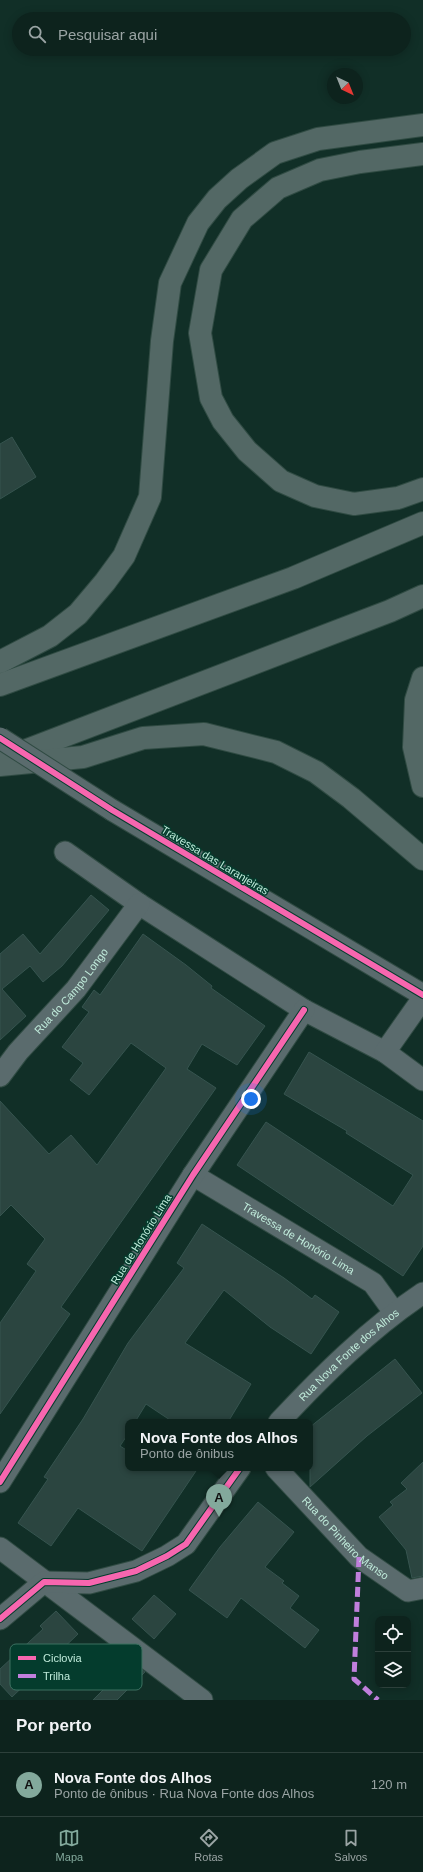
<!DOCTYPE html>
<html lang="pt">
<head>
<meta charset="utf-8">
<style>
  body { margin:0; font-family:Helvetica,sans-serif; background:#162b26; color:#f1f3f6 }
  .controls { position:absolute; right:12px; bottom:12px; display:grid; overflow:hidden; border-radius:8px; box-shadow:0 2px 10px #0003 }
  .controls button { width:36px; height:36px; display:grid; place-items:center; padding:0; border:0; border-bottom:1px solid #2d403b; background:#0d231d; color:#f1f3f6; font:20px sans-serif }
  .compass { position:absolute; left:327px; top:68px; width:36px; height:36px; border-radius:50%; background:#0d231d; box-shadow:0 2px 10px #0003; rotate:137deg }
  .you { position:absolute; left:251px; top:1099px; width:14px; height:14px; margin:-10px; border:3px solid #fff; border-radius:50%; background:#1a73e8; box-shadow:0 0 0 6px #1a73e833 }
  .badge { display:grid; place-items:center; width:26px; height:26px; border-radius:50%; background:#83a99c; color:#111; font-size:13px; font-weight:700 }
  .pin { position:absolute; translate:-50% -33px; filter:drop-shadow(0 1px 2px #0008) }
  .pin::after { content:''; position:absolute; top:21px; width:14px; height:12px; background:inherit; clip-path:polygon(0 0,100% 0,50% 100%) }
  .popup { position:absolute; left:125px; top:1419px; width:188px; height:52px; box-sizing:border-box; display:grid; place-content:center; border-radius:8px; background:#0d231d; filter:drop-shadow(0 1px 3px #0005); font-size:13px; white-space:nowrap; color:#9aa4a4 }
  .popup b { font-size:15px; color:#f1f3f6 }
  .popup::after { content:''; position:absolute; left:50%; top:100%; margin-left:-8px; border:8px solid transparent; border-top-color:#0d231d }
  .list { margin:0; padding:0; list-style:none }
  h2 { display:flex; justify-content:space-between; align-items:center; height:52px; margin:0; padding:0 16px; font-size:17px }
  h2 small { font-size:13px; font-weight:400; color:#9aa4a4 }
  .list li { display:grid; grid-template-columns:26px 1fr auto; gap:12px; align-items:center; box-sizing:border-box; height:64px; padding:0 16px; border-top:1px solid #2d403b }
  .list b { display:block; font-size:15px; white-space:nowrap }
  .list p { margin:0; font-size:13px; white-space:nowrap; color:#9aa4a4 }
  .list em { font-size:13px; font-style:normal; color:#9aa4a4 }
  .icon { flex:none; width:22px; height:22px; fill:none; stroke:currentColor; stroke-width:2; stroke-linecap:round; stroke-linejoin:round }
  .map { position:relative; flex:none; width:423px; height:1700px; overflow:hidden }
  .search { position:absolute; background:#0d231d; box-shadow:0 2px 10px #0003; left:12px; right:12px; top:12px; height:44px; display:flex; align-items:center; gap:10px; box-sizing:border-box; padding:0 14px; border-radius:22px; color:#9aa4a4; font-size:15px }
  .sheet { height:116px; background:#0d231d }
  nav { display:flex; justify-content:space-around; align-items:center; box-sizing:border-box; height:56px; border-top:1px solid #2d403b; background:#0d231d; font-size:11px; color:#9aa4a4 }
  nav a { display:grid; justify-items:center; gap:2px }
  nav .on { color:#83a99c }
  .map>svg:first-child { display:block }
  .building { fill:#2b4540; stroke:#36544f }
  .lines { fill:none; stroke-linecap:round; stroke-linejoin:round }
  .minor-casing { stroke:#304b43; stroke-width:23 }
  .motorway-casing { stroke:#304b43; stroke-width:24 }
  .minor { stroke:#5a6b6d; stroke-width:21 }
  .motorway { stroke:#536865; stroke-width:22 }
  .minor-bridge-casing { stroke:#304b43; stroke-width:23; stroke-linecap:butt }
  .minor-bridge { stroke:#5a6b6d; stroke-width:21 }
  .quiet { stroke:#c07fdc; stroke-width:5; stroke-dasharray:10 5; stroke-linecap:butt }
  .cycleway-casing { stroke:#043c2d; stroke-width:8 }
  .cycleway { stroke:#f766af; stroke-width:6 }
  .labels { text-anchor:middle; dominant-baseline:central; stroke-width:3; stroke-linejoin:round; paint-order:stroke }
  .street-label { font-size:11px; fill:#c0ebdb; stroke:#043c2d }
  .key { fill:#043c2d; stroke:#3c7161; stroke-width:1 }
  .key-label { font-size:11px; fill:#c0ebdb }
</style>
</head>
<body>
<div class="map">
<svg width="423" height="1700" viewBox="0 0 423 1700">
  <rect width="100%" height="100%" fill="#112f27"/>
  <!-- building -->
  <g class="building">
    <polygon points="12,437 36,477 0,499 0,444"/>
    <polygon points="91,895 109,910 62,966 43,982 30,966 2,989 26,1016 0,1040 0,954 23,934 40,954"/>
    <polygon points="143,934 186,965 212,986 211,988 265,1026 237,1065 202,1044 187,1069 216,1088 61,1307 70,1314 0,1414 0,1323 36,1271 27,1264 45,1239 11,1205 0,1216 0,1101 49,1154 71,1135 97,1165 166,1068 131,1043 89,1095 70,1080 83,1063 62,1047 89,1012 82,1007 94,990 100,995"/>
    <polygon points="309,1052 423,1121 423,1246 403,1276 237,1165 266,1122 393,1206 413,1175 346,1133 347,1131 284,1094"/>
    <polygon points="202,1224 284,1278 312,1299 315,1295 339,1312 311,1354 270,1327 224,1290 185,1343 251,1384 228,1422 173,1422 146,1404 135,1422 128,1422 128,1434 120,1446 128,1451 128,1468 198,1468 142,1551 78,1508 51,1546 18,1523 48,1479 44,1477 83,1419 128,1343 184,1268 177,1263"/>
    <polygon points="395,1359 422,1393 367,1436 310,1487 310,1427"/>
    <polygon points="423,1462 423,1576 412,1578 406,1550 379,1517 393,1505 390,1502 407,1489 401,1483"/>
    <polygon points="258,1502 294,1532 265,1567 284,1581 282,1583 299,1596 290,1608 319,1630 305,1648 241,1598 227,1618 189,1590 220,1547"/>
    <polygon points="154,1595 176,1614 154,1639 132,1619"/>
    <polygon points="56,1611 78,1634 12,1697 0,1684 0,1669 43,1629 40,1626"/>
    <polygon points="131,1662 145,1672 117,1700 93,1700"/>
  </g>
  <g class="lines">
    <!-- minor casing -->
    <g class="minor-casing">
      <g id="minor">
        <polyline points="112,810 423,995"/>
        <polyline points="65,852 139,904 304,1010 385,1052"/>
        <polyline points="423,998 385,1052 423,1080"/>
        <path id="s1" d="M 0,1076 L 18,1052 L 76,989 L 139,904"/>
        <path id="s2" d="M 193,1175 L 373,1283 L 394,1312"/>
        <path id="s3" d="M 279,1422 C 323,1375 369,1329 423,1293"/>
        <path id="s4" d="M 276,1468 L 359,1557 L 408,1591 L 423,1588"/>
        <polyline points="0,1482 193,1175 304,1010"/>
        <polyline points="0,1548 202,1700"/>
        <polyline points="0,1619 44,1582 89,1583 136,1571 167,1556 186,1544 240,1468"/>
      </g>
    </g>
    <!-- motorway casing -->
    <g class="motorway-casing">
      <g id="motorway">
        <polyline points="423,154 360,162 320,170 278,188 242,219 211,270 200,333 211,398 223,421 247,451 281,481 315,496 354,504 398,498 423,489"/>
        <polyline points="0,662 50,636 78,614 105,582 124,556 150,497 162,341 170,283 198,223 217,199 239,179 275,153 318,139 423,125"/>
        <polyline points="423,678 416,700 414,747 423,786"/>
        <polyline points="0,685 293,578 423,523"/>
        <polyline points="9,757 390,611 423,596"/>
        <polyline points="0,765 83,757 143,738 204,734 276,752 316,772 351,798 423,859"/>
      </g>
    </g>
    <!-- minor -->
    <use href="#minor" class="minor"/>
    <!-- motorway -->
    <use href="#motorway" class="motorway"/>
    <!-- minor-bridge casing -->
    <g class="minor-bridge-casing">
      <polyline id="minor-bridge" points="0,738 112,810"/>
    </g>
    <!-- minor-bridge -->
    <use href="#minor-bridge" class="minor-bridge"/>
    <!-- quiet -->
    <polyline class="quiet" points="359,1557 354,1679 378,1700"/>
    <!-- cycleway casing -->
    <g class="cycleway-casing">
      <g id="cycleway">
        <polyline points="0,738 112,810 423,995"/>
        <polyline points="0,1482 193,1175 304,1010"/>
        <polyline points="0,1619 44,1582 89,1583 136,1571 167,1556 186,1544 240,1468"/>
      </g>
    </g>
    <!-- cycleway -->
    <use href="#cycleway" class="cycleway"/>
  </g>
  <g class="labels">
    <!-- street labels -->
    <g class="street-label">
      <text transform="translate(215 860) rotate(31)">Travessa das Laranjeiras</text>
      <text stroke="none"><textPath href="#s1" startOffset="111">Rua do Campo Longo</textPath></text>
      <text transform="translate(141 1239) rotate(-58)">Rua de Honório Lima</text>
      <text stroke="none"><textPath href="#s2" startOffset="123">Travessa de Honório Lima</textPath></text>
      <text stroke="none"><textPath href="#s3" startOffset="97">Rua Nova Fonte dos Alhos</textPath></text>
      <text stroke="none"><textPath href="#s4" startOffset="99">Rua do Pinheiro Manso</textPath></text>
    </g>
  </g>
  <!-- legend -->
  <rect x="10" y="1644" width="132" height="46" rx="6" class="key"/>
  <rect x="18" y="1656" width="18" height="4" fill="#f766af"/>
  <rect x="18" y="1674" width="18" height="4" fill="#c07fdc"/>
  <g class="key-label">
    <text x="43" y="1662">Ciclovia</text>
    <text x="43" y="1680">Trilha</text>
  </g>
</svg>
<div class="controls">
<button><svg class="icon" aria-label="locate" viewBox="0 0 24 24"><circle cx="12" cy="12" r="6"/><path d="M12 2v4M12 18v4M2 12h4M18 12h4"/></svg></button>
<button><svg class="icon" aria-label="layers" viewBox="0 0 24 24"><path d="M12 4l9 5-9 5-9-5zM3 14l9 5 9-5"/></svg></button>
</div>
<svg class="compass" viewBox="-18 -18 36 36"><path d="M0-13l5 13h-10z" fill="#e53935"/><path d="M0 13l5-13h-10z" fill="#9aa4a4"/></svg>
<div class="you"></div>
<div class="pin badge" style="left:219px;top:1517px">A</div>
<div class="popup"><b>Nova Fonte dos Alhos</b>Ponto de ônibus</div>
<div class="search"><svg class="icon" aria-label="search" viewBox="0 0 24 24"><circle cx="10" cy="10" r="6"/><path d="M15 15l6 6"/></svg>Pesquisar aqui</div>
</div>
<section class="sheet">
<h2>Por perto<small></small></h2>
<ul class="list">
<li><span class="badge">A</span><div><b>Nova Fonte dos Alhos</b><p>Ponto de ônibus · Rua Nova Fonte dos Alhos</p></div><em>120 m</em></li>
</ul>
</section>
<nav>
<a class="on"><svg class="icon" aria-label="map" viewBox="0 0 24 24"><path d="M3 6l6-2 6 2 6-2v14l-6 2-6-2-6 2zM9 4v14M15 6v14"/></svg>Mapa</a>
<a><svg class="icon" aria-label="directions" viewBox="0 0 24 24"><path d="M12 3l9 9-9 9-9-9zM9 14v-3h6M13 9l2 2-2 2"/></svg>Rotas</a>
<a><svg class="icon" aria-label="saved" viewBox="0 0 24 24"><path d="M7 4h10v16l-5-4-5 4z"/></svg>Salvos</a>
</nav>
</body>
</html>
